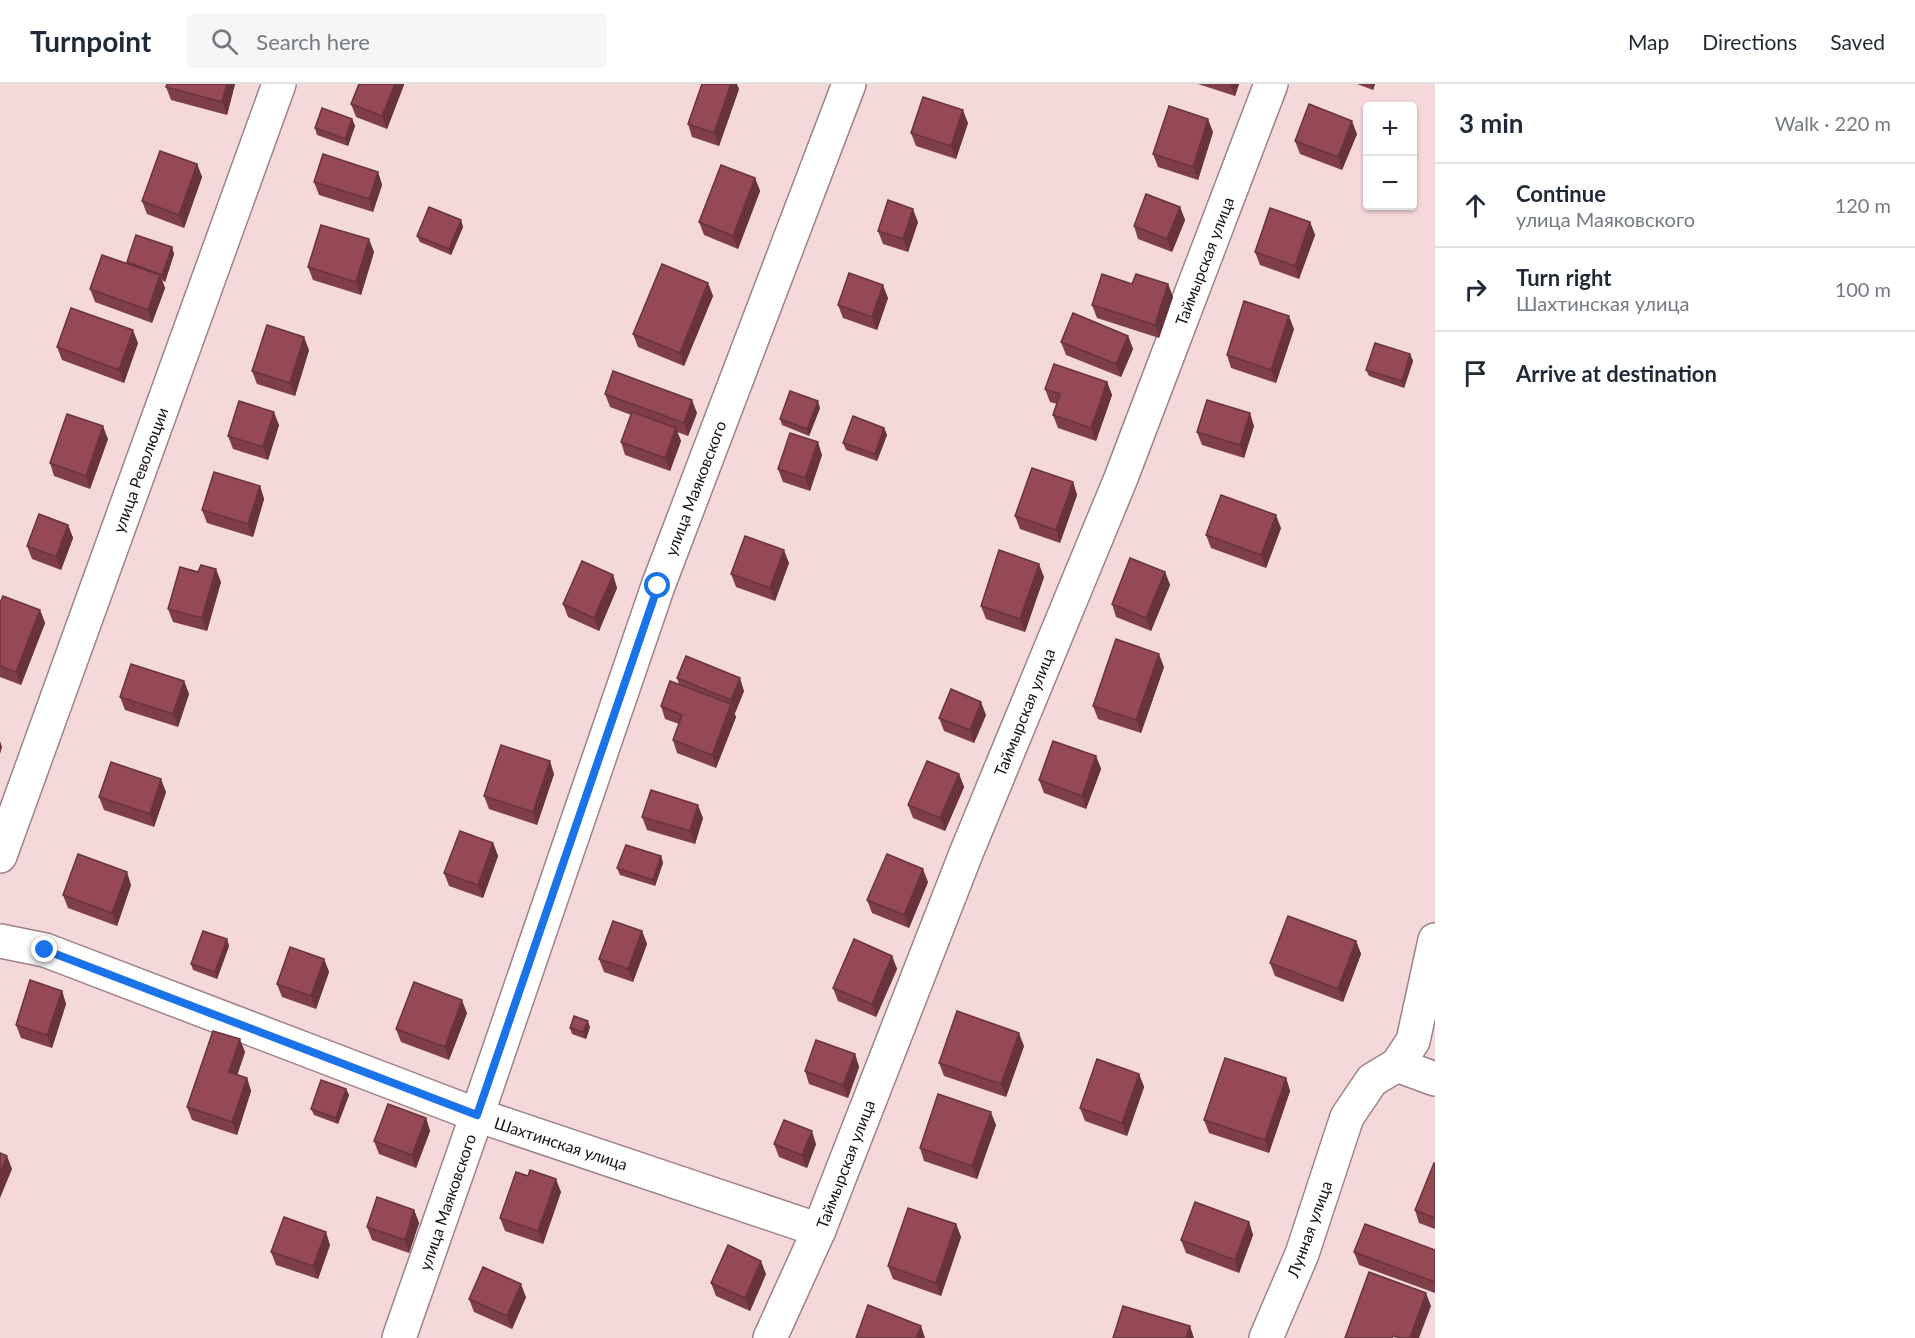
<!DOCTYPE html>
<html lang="en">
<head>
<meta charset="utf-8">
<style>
  body { margin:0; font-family:Lato,sans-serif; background:#f6f6f7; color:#1f2937 }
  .controls { position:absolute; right:18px; top:18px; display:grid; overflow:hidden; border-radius:6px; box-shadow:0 2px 4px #0004 }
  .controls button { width:54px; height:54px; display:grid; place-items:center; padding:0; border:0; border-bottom:2px solid #e0e1e3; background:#fff; color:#1f2937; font:30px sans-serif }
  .stop { position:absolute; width:18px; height:18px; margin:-14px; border:4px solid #1a73e8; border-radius:50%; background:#fff }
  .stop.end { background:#1a73e8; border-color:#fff; box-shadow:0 2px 6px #0008 }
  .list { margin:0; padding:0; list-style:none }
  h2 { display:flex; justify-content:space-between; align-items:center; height:78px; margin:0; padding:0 24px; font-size:26px }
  h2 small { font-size:20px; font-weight:400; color:#747a83 }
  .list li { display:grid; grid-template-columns:39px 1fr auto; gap:18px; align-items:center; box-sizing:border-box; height:84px; padding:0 24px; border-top:2px solid #e0e1e3 }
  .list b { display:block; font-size:22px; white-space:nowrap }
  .list p { margin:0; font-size:20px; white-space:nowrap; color:#747a83 }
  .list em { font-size:20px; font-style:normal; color:#747a83 }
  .icon { flex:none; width:33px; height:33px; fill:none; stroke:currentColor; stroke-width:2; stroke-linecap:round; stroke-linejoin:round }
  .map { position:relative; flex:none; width:1435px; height:1254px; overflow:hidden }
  header { display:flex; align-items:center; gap:36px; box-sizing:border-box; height:84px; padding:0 30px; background:#fff; border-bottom:2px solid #e0e1e3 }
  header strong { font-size:28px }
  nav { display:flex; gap:33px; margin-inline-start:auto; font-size:21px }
  .search { width:420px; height:54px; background:#f6f6f7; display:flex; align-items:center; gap:15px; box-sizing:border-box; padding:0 21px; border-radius:6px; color:#747a83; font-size:22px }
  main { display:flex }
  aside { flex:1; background:#fff }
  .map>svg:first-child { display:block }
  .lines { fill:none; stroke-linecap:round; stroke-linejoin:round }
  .minor-casing { stroke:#9e8386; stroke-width:36 }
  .minor { stroke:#fff; stroke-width:33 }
  .wall { fill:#7f3f49 }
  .shaded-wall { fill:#68333c }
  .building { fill:#944955; stroke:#68333c; stroke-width:1.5 }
  .route { stroke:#1a73e8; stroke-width:8 }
  .labels { text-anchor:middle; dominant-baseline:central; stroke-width:6; stroke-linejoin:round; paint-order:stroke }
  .street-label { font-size:16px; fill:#1b1112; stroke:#fff }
</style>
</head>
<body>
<header>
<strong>Turnpoint</strong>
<div class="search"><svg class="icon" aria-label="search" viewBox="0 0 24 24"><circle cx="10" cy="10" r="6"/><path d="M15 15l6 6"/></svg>Search here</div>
<nav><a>Map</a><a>Directions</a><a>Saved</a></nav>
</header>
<main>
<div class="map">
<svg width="1435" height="1254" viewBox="0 0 1435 1254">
  <rect width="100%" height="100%" fill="#f5d8da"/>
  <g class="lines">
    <!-- minor casing -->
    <g class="minor-casing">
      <g id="minor">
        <polyline points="0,772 279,0"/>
        <polyline points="0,857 45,866 477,1031 819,1146"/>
        <polyline points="1397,981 1413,957 1435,856"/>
        <polyline points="399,1254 477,1031 658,502 849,0"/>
        <polyline points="770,1254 819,1146 967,767 1121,394 1271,0"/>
        <polyline points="1266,1254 1302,1170 1347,1033 1372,996 1397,981 1435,995"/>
      </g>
    </g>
    <!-- minor -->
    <use href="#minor" class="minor"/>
  </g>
  <!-- wall -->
  <g class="wall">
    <polygon points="235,0 227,31 171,16 166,3"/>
    <polygon points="359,0 404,0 387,45 356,33 351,20"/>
    <polygon points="1198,0 1239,0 1235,12"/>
    <polygon points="1357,0 1375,0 1373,6"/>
    <polygon points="739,5 719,62 692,53 688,40"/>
    <polygon points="352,35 355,42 348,62 317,51 315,44"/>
    <polygon points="968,39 956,75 916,62 911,49"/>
    <polygon points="1213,48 1198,96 1158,83 1153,70"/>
    <polygon points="1357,50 1342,86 1300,70 1295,57"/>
    <polygon points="197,80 202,93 184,144 147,130 142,117"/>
    <polygon points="378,88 382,101 373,128 319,111 314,98"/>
    <polygon points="755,94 760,107 738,165 704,151 699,138"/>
    <polygon points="1180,123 1185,136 1172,168 1138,155 1134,142"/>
    <polygon points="461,136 463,143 451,171 420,158 417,152"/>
    <polygon points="918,138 908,168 883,160 878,147"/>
    <polygon points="1310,138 1315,151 1299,195 1260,181 1255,168"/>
    <polygon points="172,163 174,170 165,198 162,196 165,204 152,239 95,218 90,205 127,180 127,178"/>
    <polygon points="374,168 361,211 313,196 308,183"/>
    <polygon points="708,199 713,212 684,282 638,263 633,250"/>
    <polygon points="1132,200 1168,200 1173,213 1159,254 1097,234 1092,221"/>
    <polygon points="888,214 877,246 843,234 838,221"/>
    <polygon points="1294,245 1276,299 1231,284 1227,271"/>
    <polygon points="1128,252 1133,265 1121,293 1066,271 1061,258"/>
    <polygon points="138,259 124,299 62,276 57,263"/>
    <polygon points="309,266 295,312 257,300 252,287"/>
    <polygon points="1410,270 1413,277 1404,304 1369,292 1366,286"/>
    <polygon points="1107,298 1112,311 1096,357 1058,344 1053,331 1057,320 1050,318 1045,305"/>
    <polygon points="605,310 697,329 688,352 677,348 681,357 670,387 625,371 621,358 631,331 610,323"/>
    <polygon points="820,324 809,352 782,341 780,335"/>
    <polygon points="279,341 268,376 233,365 228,352"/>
    <polygon points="1254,342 1244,374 1202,361 1197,348"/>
    <polygon points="884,344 887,351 877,377 846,366 843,359"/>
    <polygon points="108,355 90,405 54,392 50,379"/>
    <polygon points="822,371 810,407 783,398 778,385"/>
    <polygon points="1073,398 1077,411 1060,459 1020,445 1015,432"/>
    <polygon points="260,402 264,415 253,453 207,439 202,426"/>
    <polygon points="68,441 73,454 61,486 32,475 27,462"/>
    <polygon points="1281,444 1266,484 1211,464 1206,451"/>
    <polygon points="789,479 775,517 736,503 731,490"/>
    <polygon points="198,488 221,498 207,547 173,538 168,525"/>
    <polygon points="1165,488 1170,501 1151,547 1116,533 1112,520"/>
    <polygon points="613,491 617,504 599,547 568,533 563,520"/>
    <polygon points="1044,493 1025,548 986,535 981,522"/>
    <polygon points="0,519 40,526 45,539 21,601 0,593"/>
    <polygon points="1164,583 1141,649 1098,635 1093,622"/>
    <polygon points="677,594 744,607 735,629 734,629 736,633 716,684 677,669 673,656 679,640 665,635 661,622 679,600"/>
    <polygon points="184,597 189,610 178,643 125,626 120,613"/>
    <polygon points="986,631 974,659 944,647 939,634"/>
    <polygon points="1096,672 1101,685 1086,725 1044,709 1039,696"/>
    <polygon points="554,690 537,741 489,725 484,712"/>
    <polygon points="959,690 964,703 945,747 913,734 908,721"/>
    <polygon points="166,708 154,743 104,726 99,713"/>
    <polygon points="642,733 703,734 695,760 647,746"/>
    <polygon points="493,759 498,772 483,814 449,802 444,789"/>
    <polygon points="661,772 663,779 655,802 620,791 617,784"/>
    <polygon points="928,798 909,844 872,829 867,816"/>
    <polygon points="131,801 117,842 68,824 63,811"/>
    <polygon points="642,847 647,860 633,898 604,888 599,875"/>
    <polygon points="227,855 229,862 217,895 193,886 191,880"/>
    <polygon points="1356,857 1361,870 1343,918 1275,892 1270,879"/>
    <polygon points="892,872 897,885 876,933 838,917 833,904"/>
    <polygon points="324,875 329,888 316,925 282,913 277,900"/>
    <polygon points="62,907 66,920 52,964 21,954 16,941"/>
    <polygon points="467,929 449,976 401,958 396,945"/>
    <polygon points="590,943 586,955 572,950 570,944"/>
    <polygon points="1024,962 1006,1013 944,992 939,979"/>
    <polygon points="245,968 237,991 247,994 251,1007 237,1051 192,1036 187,1023"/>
    <polygon points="855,970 859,983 848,1014 809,1000 805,987"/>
    <polygon points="1139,990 1144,1003 1127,1052 1085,1037 1080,1024"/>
    <polygon points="1286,994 1290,1007 1269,1069 1209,1049 1204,1036"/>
    <polygon points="346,1005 349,1011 338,1040 314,1031 311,1025"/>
    <polygon points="426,1034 430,1047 416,1084 379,1070 374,1057"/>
    <polygon points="996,1041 977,1095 924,1077 920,1064"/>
    <polygon points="774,1060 816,1060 807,1084 779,1073"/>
    <polygon points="1435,1080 1435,1145 1419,1139 1415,1126"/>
    <polygon points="528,1092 561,1108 543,1160 505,1147 500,1134"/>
    <polygon points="414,1126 419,1139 409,1169 372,1156 367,1143"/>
    <polygon points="1249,1138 1253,1151 1239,1189 1186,1169 1181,1156"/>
    <polygon points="956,1140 961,1153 941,1212 893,1195 888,1182"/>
    <polygon points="330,1161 318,1195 276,1181 271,1168"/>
    <polygon points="1435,1166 1435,1209 1359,1181 1354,1168"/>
    <polygon points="766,1190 750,1227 716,1212 711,1199"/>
    <polygon points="526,1213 512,1245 474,1228 469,1215"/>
  </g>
  <!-- shaded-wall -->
  <g class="shaded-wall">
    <polygon points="227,0 235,0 227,31 222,18"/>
    <polygon points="395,0 404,0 404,1 387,45 382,32"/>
    <polygon points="731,0 737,0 739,5 719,62 714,49"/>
    <polygon points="1230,0 1239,0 1235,12"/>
    <polygon points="1371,0 1375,0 1373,6"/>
    <polygon points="963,26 968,39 956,75 951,62"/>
    <polygon points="352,35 355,42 348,62 345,55"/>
    <polygon points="1208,35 1213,48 1198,96 1193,83"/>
    <polygon points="1352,37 1357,50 1342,86 1338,73"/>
    <polygon points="197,80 202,93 184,144 179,131"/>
    <polygon points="378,88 382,101 373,128 369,115"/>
    <polygon points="755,94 760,107 738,165 733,152"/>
    <polygon points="1180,123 1185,136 1172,168 1167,155"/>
    <polygon points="913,125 918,138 908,168 903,155"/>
    <polygon points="461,136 463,143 451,171 449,165"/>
    <polygon points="1310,138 1315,151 1299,195 1295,182"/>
    <polygon points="369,155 374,168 361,211 356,198"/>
    <polygon points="172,163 174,170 165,198 162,191"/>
    <polygon points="160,191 165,204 152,239 148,226"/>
    <polygon points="708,199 713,212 684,282 680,269"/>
    <polygon points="1168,200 1173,213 1159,254 1155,241"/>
    <polygon points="883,201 888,214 877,246 872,233"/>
    <polygon points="1289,232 1294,245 1276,299 1271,286"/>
    <polygon points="133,246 138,259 124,299 119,286"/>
    <polygon points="1128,252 1133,265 1121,293 1116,280"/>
    <polygon points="304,253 309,266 295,312 290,299"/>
    <polygon points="1410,270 1413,277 1404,304 1402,297"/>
    <polygon points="1107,298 1112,311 1096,357 1091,344"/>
    <polygon points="692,316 697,329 688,352 684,339"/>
    <polygon points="818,317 820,324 809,352 807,345"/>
    <polygon points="274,328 279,341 268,376 263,363"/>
    <polygon points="1250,329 1254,342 1244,374 1240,361"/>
    <polygon points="103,342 108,355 90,405 86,392"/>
    <polygon points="676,344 681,357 670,387 665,374"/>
    <polygon points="884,344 887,351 877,377 875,370"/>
    <polygon points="818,358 822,371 810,407 805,394"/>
    <polygon points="1073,398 1077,411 1060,459 1056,446"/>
    <polygon points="260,402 264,415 253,453 248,440"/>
    <polygon points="1276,431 1281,444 1266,484 1261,471"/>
    <polygon points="68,441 73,454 61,486 56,473"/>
    <polygon points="784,466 789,479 775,517 770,504"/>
    <polygon points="1039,480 1044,493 1025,548 1020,535"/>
    <polygon points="216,485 221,498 207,547 202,534"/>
    <polygon points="1165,488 1170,501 1151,547 1146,534"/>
    <polygon points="613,491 617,504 599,547 594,534"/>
    <polygon points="40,526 45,539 21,601 16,588"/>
    <polygon points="1159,570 1164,583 1141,649 1136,636"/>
    <polygon points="740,594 744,607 735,629 731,616"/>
    <polygon points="184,597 189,610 178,643 173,630"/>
    <polygon points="981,618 986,631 974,659 970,646"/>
    <polygon points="731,620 736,633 716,684 712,671"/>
    <polygon points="0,657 2,663 0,670"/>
    <polygon points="1096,672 1101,685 1086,725 1082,712"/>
    <polygon points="550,677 554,690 537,741 533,728"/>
    <polygon points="959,690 964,703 945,747 940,734"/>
    <polygon points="161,695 166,708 154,743 150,730"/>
    <polygon points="698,721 703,734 695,760 690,747"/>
    <polygon points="493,759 498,772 483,814 478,801"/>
    <polygon points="661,772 663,779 655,802 653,796"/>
    <polygon points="923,785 928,798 909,844 904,831"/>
    <polygon points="127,788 131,801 117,842 112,829"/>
    <polygon points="642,847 647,860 633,898 628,885"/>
    <polygon points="227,855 229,862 217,895 215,888"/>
    <polygon points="1356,857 1361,870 1343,918 1338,905"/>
    <polygon points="892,872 897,885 876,933 872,920"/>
    <polygon points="324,875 329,888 316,925 311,912"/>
    <polygon points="62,907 66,920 52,964 47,951"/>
    <polygon points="462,916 467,929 449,976 445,963"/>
    <polygon points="588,937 590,943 586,955 583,948"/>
    <polygon points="1019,949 1024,962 1006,1013 1001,1000"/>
    <polygon points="240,955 245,968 234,1001 229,988"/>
    <polygon points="855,970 859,983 848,1014 843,1001"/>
    <polygon points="1139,990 1144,1003 1127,1052 1122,1039"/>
    <polygon points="247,994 251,1007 237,1051 232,1038"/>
    <polygon points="1286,994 1290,1007 1269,1069 1265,1056"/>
    <polygon points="346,1005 349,1011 338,1040 336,1034"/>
    <polygon points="991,1028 996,1041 977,1095 972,1082"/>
    <polygon points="426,1034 430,1047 416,1084 412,1071"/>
    <polygon points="812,1047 816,1060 807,1084 802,1071"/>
    <polygon points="7,1072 12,1085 0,1114 0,1090"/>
    <polygon points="556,1095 561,1108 543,1160 538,1147"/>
    <polygon points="414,1126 419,1139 409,1169 405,1156"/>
    <polygon points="1249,1138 1253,1151 1239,1189 1235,1176"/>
    <polygon points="956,1140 961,1153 941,1212 936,1199"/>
    <polygon points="326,1148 330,1161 318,1195 313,1182"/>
    <polygon points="761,1177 766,1190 750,1227 745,1214"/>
    <polygon points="521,1200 526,1213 512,1245 507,1232"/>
    <polygon points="1426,1209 1431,1222 1419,1254 1410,1254"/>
    <polygon points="921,1242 925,1254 916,1254"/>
    <polygon points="1190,1242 1194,1254 1186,1254"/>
  </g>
  <!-- building -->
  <g class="building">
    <polygon points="167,0 227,0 222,18 166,3"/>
    <polygon points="359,0 395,0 382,32 351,20"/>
    <polygon points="702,0 731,0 714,49 688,40"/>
    <polygon points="923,13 963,26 951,62 911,49"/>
    <polygon points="1309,20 1352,37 1338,73 1295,57"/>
    <polygon points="1169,22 1208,35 1193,83 1153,70"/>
    <polygon points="322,24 352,35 345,55 315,44"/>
    <polygon points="160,67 197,80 179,131 142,117"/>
    <polygon points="323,70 378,88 369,115 314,98"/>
    <polygon points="721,81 755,94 733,152 699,138"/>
    <polygon points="1146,110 1180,123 1167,155 1134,142"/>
    <polygon points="888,116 913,125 903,155 878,147"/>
    <polygon points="429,123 461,136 449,165 417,152"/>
    <polygon points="1270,124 1310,138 1295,182 1255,168"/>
    <polygon points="321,141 369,155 356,198 308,183"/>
    <polygon points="136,151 172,163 162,191 127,178"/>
    <polygon points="102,171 160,191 148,226 90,205"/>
    <polygon points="662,180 708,199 680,269 633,250"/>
    <polygon points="849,189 883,201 872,233 838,221"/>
    <polygon points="1102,190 1132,200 1136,190 1168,200 1155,241 1092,221"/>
    <polygon points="1244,217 1289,232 1271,286 1227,271"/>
    <polygon points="71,224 133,246 119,286 57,263"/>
    <polygon points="1073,229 1128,252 1116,280 1061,258"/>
    <polygon points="267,241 304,253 290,299 252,287"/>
    <polygon points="1375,259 1410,270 1402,297 1366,286"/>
    <polygon points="1054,280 1107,298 1091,344 1053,331 1060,310 1045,305"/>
    <polygon points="613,287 692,316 684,339 605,310"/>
    <polygon points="790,307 818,317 807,345 780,335"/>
    <polygon points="1207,316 1250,329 1240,361 1197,348"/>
    <polygon points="239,317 274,328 263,363 228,352"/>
    <polygon points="632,328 676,344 665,374 621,358"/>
    <polygon points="67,330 103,342 86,392 50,379"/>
    <polygon points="853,332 884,344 875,370 843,359"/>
    <polygon points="790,349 818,358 805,394 778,385"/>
    <polygon points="1032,384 1073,398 1056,446 1015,432"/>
    <polygon points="214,388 260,402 248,440 202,426"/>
    <polygon points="1221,411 1276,431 1261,471 1206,451"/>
    <polygon points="39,430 68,441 56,473 27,462"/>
    <polygon points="745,452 784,466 770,504 731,490"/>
    <polygon points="999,466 1039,480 1020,535 981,522"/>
    <polygon points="1130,474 1165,488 1146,534 1112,520"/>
    <polygon points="582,477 613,491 594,534 563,520"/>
    <polygon points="201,481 216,485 202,534 168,525 180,483 198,488"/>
    <polygon points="3,512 40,526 16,588 0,582 0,519"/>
    <polygon points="1116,555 1159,570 1136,636 1093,622"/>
    <polygon points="686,572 740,594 731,616 677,594"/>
    <polygon points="131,580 184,597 173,630 120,613"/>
    <polygon points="670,597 731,620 712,671 673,656 682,631 661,622"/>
    <polygon points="951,605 981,618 970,646 939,634"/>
    <polygon points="1053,657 1096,672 1082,712 1039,696"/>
    <polygon points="501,661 550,677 533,728 484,712"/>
    <polygon points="927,677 959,690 940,734 908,721"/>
    <polygon points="111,678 161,695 150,730 99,713"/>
    <polygon points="651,706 698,721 690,747 642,733"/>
    <polygon points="460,747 493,759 478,801 444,789"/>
    <polygon points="626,761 661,772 653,796 617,784"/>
    <polygon points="78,770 127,788 112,829 63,811"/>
    <polygon points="887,770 923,785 904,831 867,816"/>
    <polygon points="1288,832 1356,857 1338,905 1270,879"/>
    <polygon points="613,837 642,847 628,885 599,875"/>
    <polygon points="203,847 227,855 215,888 191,880"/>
    <polygon points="854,855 892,872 872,920 833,904"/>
    <polygon points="290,863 324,875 311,912 277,900"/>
    <polygon points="30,896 62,907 47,951 16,941"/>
    <polygon points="414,898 462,916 445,963 396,945"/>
    <polygon points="957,927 1019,949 1001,1000 939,979"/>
    <polygon points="574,932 588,937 583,948 570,944"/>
    <polygon points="213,947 240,955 229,988 247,994 232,1038 187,1023"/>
    <polygon points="816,956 855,970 843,1001 805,987"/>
    <polygon points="1225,974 1286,994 1265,1056 1204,1036"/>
    <polygon points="1097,975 1139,990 1122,1039 1080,1024"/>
    <polygon points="321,996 346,1005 336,1034 311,1025"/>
    <polygon points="938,1010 991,1028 972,1082 920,1064"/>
    <polygon points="388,1020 426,1034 412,1071 374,1057"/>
    <polygon points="784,1036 812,1047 802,1071 774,1060"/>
    <polygon points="0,1069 7,1072 0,1090"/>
    <polygon points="1434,1079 1435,1080 1435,1134 1415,1126"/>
    <polygon points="530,1086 556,1095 538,1147 500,1134 516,1088 528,1092"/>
    <polygon points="377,1113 414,1126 405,1156 367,1143"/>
    <polygon points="1195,1118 1249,1138 1235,1176 1181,1156"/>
    <polygon points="908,1124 956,1140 936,1199 888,1182"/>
    <polygon points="284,1133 326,1148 313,1182 271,1168"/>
    <polygon points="1365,1140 1435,1166 1435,1198 1354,1168"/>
    <polygon points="728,1161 761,1177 745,1214 711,1199"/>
    <polygon points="483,1183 521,1200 507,1232 469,1215"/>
    <polygon points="1369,1188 1426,1209 1410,1254 1401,1254 1393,1252 1392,1254 1345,1254"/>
    <polygon points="868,1221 921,1242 916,1254 856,1254"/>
    <polygon points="1123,1222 1190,1242 1186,1254 1113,1254"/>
  </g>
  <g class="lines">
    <!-- route -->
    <polyline class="route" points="45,866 477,1031 658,502"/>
  </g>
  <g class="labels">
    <!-- street labels -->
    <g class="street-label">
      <text transform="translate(1204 177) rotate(-69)">Таймырская улица</text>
      <text transform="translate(140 386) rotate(-70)">улица Революции</text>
      <text transform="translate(695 404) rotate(-69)">улица Маяковского</text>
      <text transform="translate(1024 628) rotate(-68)">Таймырская улица</text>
      <text transform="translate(561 1059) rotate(18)">Шахтинская улица</text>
      <text transform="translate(845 1080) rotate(-69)">Таймырская улица</text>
      <text transform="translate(447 1118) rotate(-71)">улица Маяковского</text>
      <text transform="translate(1309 1145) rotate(-70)">Лунная улица</text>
    </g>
  </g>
</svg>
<div class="controls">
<button>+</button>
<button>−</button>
</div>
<div class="stop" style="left:658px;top:502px"></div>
<div class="stop end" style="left:45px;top:866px"></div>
</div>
<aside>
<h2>3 min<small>Walk · 220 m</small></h2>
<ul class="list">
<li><svg class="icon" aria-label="ahead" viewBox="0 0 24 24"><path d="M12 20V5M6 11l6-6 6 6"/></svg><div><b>Continue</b><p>улица Маяковского</p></div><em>120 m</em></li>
<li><svg class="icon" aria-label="right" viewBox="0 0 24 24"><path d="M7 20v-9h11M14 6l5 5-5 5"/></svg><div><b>Turn right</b><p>Шахтинская улица</p></div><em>100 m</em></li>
<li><svg class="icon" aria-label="arrive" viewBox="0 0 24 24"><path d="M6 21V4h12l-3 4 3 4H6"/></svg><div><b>Arrive at destination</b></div></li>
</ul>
</aside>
</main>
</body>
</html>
